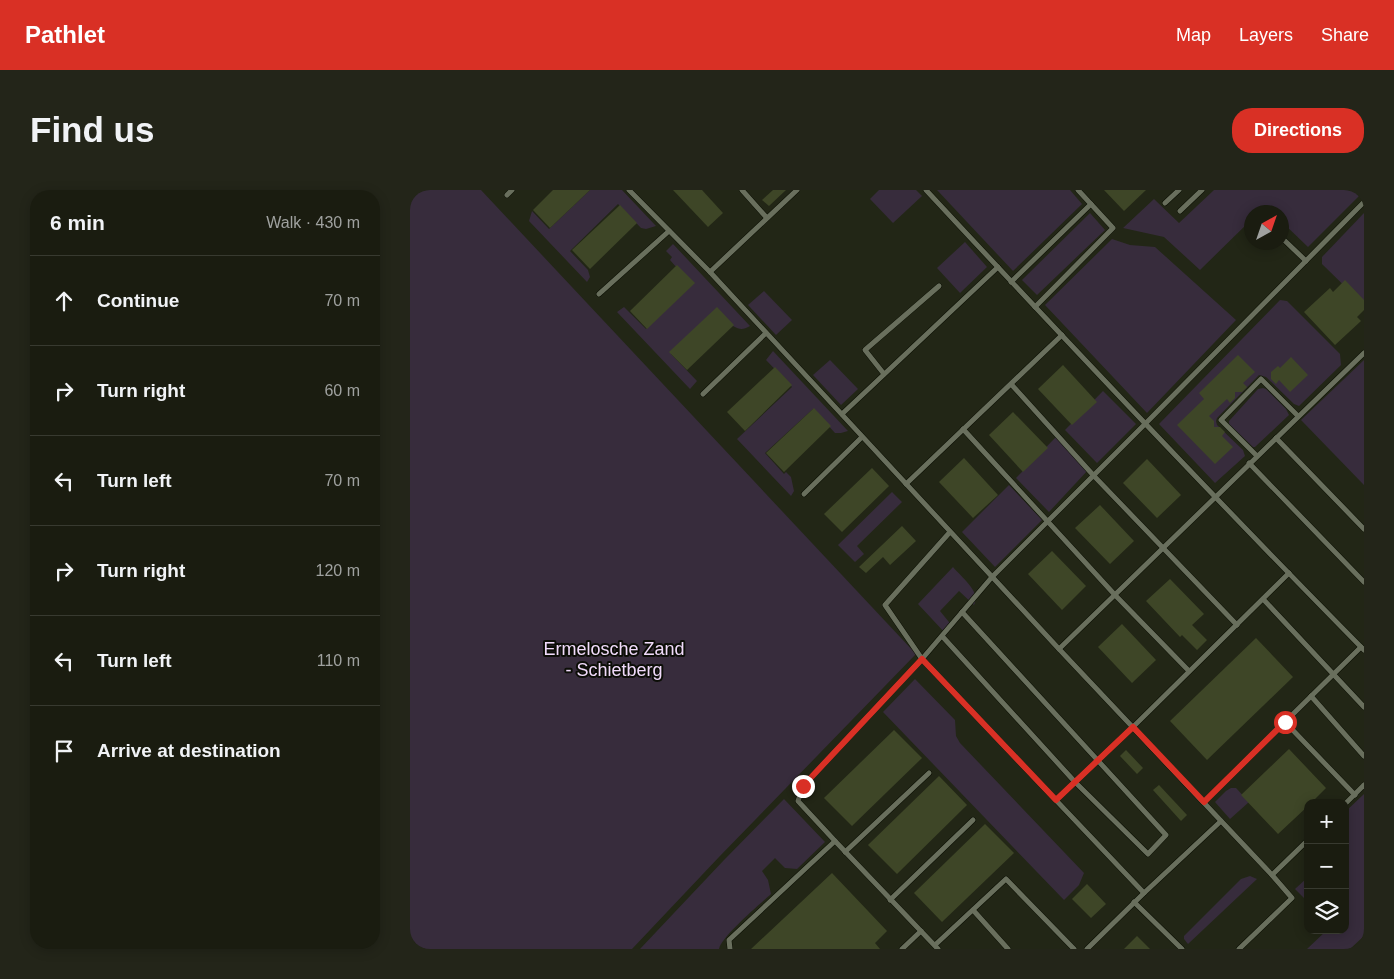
<!DOCTYPE html>
<html lang="en">
<head>
<meta charset="utf-8">
<style>
  body { margin:0; font-family:Arial,sans-serif; background:#232519; color:#f1f3f6 }
  .controls { position:absolute; right:15px; bottom:15px; display:grid; overflow:hidden; border-radius:10px; box-shadow:0 2px 12px #0003 }
  .controls button { width:45px; height:45px; display:grid; place-items:center; padding:0; border:0; border-bottom:1px solid #383a30; background:#1a1c10; color:#f1f3f6; font:25px sans-serif }
  .compass { position:absolute; left:834px; top:15px; width:45px; height:45px; border-radius:50%; background:#1a1c10; box-shadow:0 2px 12px #0003; rotate:40deg }
  .stop { position:absolute; width:15px; height:15px; margin:-11px; border:4px solid #d93025; border-radius:50%; background:#fff }
  .stop.end { background:#d93025; border-color:#fff; box-shadow:0 1px 5px #0008 }
  .list { margin:0; padding:0; list-style:none }
  h2 { display:flex; justify-content:space-between; align-items:center; height:65px; margin:0; padding:0 20px; font-size:21px }
  h2 small { font-size:16px; font-weight:400; color:#9fa19f }
  .list li { display:grid; grid-template-columns:32px 1fr auto; gap:15px; align-items:center; box-sizing:border-box; height:90px; padding:0 20px; border-top:1px solid #383a30 }
  .list b { display:block; font-size:19px; white-space:nowrap }
  .list em { font-size:16px; font-style:normal; color:#9fa19f }
  .icon { flex:none; width:28px; height:28px; fill:none; stroke:currentColor; stroke-width:2; stroke-linecap:round; stroke-linejoin:round }
  .map { position:relative; flex:none; width:954px; height:759px; overflow:hidden; border-radius:20px }
  header { display:flex; align-items:center; gap:30px; box-sizing:border-box; height:70px; padding:0 25px; background:#d93025; color:#fff }
  header strong { font-size:24px }
  nav { display:flex; gap:28px; margin-inline-start:auto; font-size:18px }
  .intro { display:flex; align-items:center; justify-content:space-between; box-sizing:border-box; height:120px; padding:0 30px }
  h1 { margin:0; font-size:35px }
  .button { padding:12px 22px; border-radius:20px; background:#d93025; color:#fff; font-size:18px; font-weight:700 }
  main { display:flex; gap:30px; padding:0 30px }
  aside { flex:1; background:#1a1c10; border-radius:20px; box-shadow:0 2px 12px #0003 }
  .map>svg:first-child { display:block }
  .green { fill:#372c3c }
  .building { fill:#3e4627 }
  .lines { fill:none; stroke-linecap:round; stroke-linejoin:round }
  .service-casing { stroke:#0b0f03; stroke-width:6 }
  .service { stroke:#696f5d; stroke-width:5 }
  .route { stroke:#d93025; stroke-width:6 }
  .labels { text-anchor:middle; dominant-baseline:central; stroke-width:4; stroke-linejoin:round; paint-order:stroke }
  .park-label { font-size:18px; fill:#f1dbfb; stroke:#0c0e07 }
</style>
</head>
<body>
<header>
<strong>Pathlet</strong>
<nav><a>Map</a><a>Layers</a><a>Share</a></nav>
</header>
<div class="intro"><h1>Find us</h1><a class="button">Directions</a></div>
<main>
<aside>
<h2>6 min<small>Walk · 430 m</small></h2>
<ul class="list">
<li><svg class="icon" aria-label="ahead" viewBox="0 0 24 24"><path d="M12 20V5M6 11l6-6 6 6"/></svg><div><b>Continue</b></div><em>70 m</em></li>
<li><svg class="icon" aria-label="right" viewBox="0 0 24 24"><path d="M7 20v-9h11M14 6l5 5-5 5"/></svg><div><b>Turn right</b></div><em>60 m</em></li>
<li><svg class="icon" aria-label="left" viewBox="0 0 24 24"><path d="M17 20v-9H6M10 6l-5 5 5 5"/></svg><div><b>Turn left</b></div><em>70 m</em></li>
<li><svg class="icon" aria-label="right" viewBox="0 0 24 24"><path d="M7 20v-9h11M14 6l5 5-5 5"/></svg><div><b>Turn right</b></div><em>120 m</em></li>
<li><svg class="icon" aria-label="left" viewBox="0 0 24 24"><path d="M17 20v-9H6M10 6l-5 5 5 5"/></svg><div><b>Turn left</b></div><em>110 m</em></li>
<li><svg class="icon" aria-label="arrive" viewBox="0 0 24 24"><path d="M6 21V4h12l-3 4 3 4H6"/></svg><div><b>Arrive at destination</b></div></li>
</ul>
</aside>
<div class="map">
<svg width="954" height="759" viewBox="0 0 954 759">
  <rect width="100%" height="100%" fill="#222616"/>
  <!-- green -->
  <g class="green">
    <polygon points="0,0 71,0 506,464 309,667 222,759 0,759"/>
    <polygon points="180,0 212,0 246,36 236,39 231,38 208,14 160,61 178,80 180,87 177,92 119,31 122,21 139,39"/>
    <polygon points="469,0 506,0 512,6 483,33 460,9"/>
    <polygon points="527,0 660,0 672,14 603,81"/>
    <polygon points="804,0 954,0 954,1 898,57 872,32 872,22 862,22 854,18 849,22 842,22 841,30 790,80 754,47 713,38 744,9 769,33"/>
    <polygon points="680,23 695,40 627,105 612,90"/>
    <polygon points="954,23 954,115 912,74 912,67"/>
    <polygon points="702,49 720,55 745,57 826,130 737,223 635,115"/>
    <polygon points="555,52 577,77 550,103 527,78"/>
    <path d="M 263,54 L 340,136 C 333,140 330,140 323,136 L 261,164 L 287,191 L 280,199 L 207,122 L 214,117 L 236,139 L 282,95 L 260,70 L 262,67 L 256,61 Z"/>
    <polygon points="354,101 382,130 366,145 338,115"/>
    <polygon points="870,110 877,111 930,164 931,175 889,216 884,214 856,187 849,185 807,228 806,231 807,235 833,260 835,266 805,293 749,234"/>
    <polygon points="363,161 438,241 431,243 425,243 403,219 355,263 374,284 376,282 381,287 384,301 381,306 327,249 382,197 356,170"/>
    <polygon points="420,170 448,199 431,215 403,185"/>
    <polygon points="954,170 954,295 891,230"/>
    <polygon points="853,198 856,199 876,219 879,225 845,257 843,257 819,234 819,231 848,199"/>
    <polygon points="693,201 726,234 687,273 655,240"/>
    <polygon points="646,247 678,280 639,322 606,288"/>
    <polygon points="599,295 632,330 585,377 552,342"/>
    <polygon points="482,302 492,312 447,356 454,364 445,372 428,355"/>
    <path d="M 543,377 C 551,387 572,402 564,415 L 549,401 L 530,421 L 543,437 L 536,444 L 508,414 Z"/>
    <polygon points="505,489 545,530 546,546 550,553 674,683 669,695 654,710 473,522"/>
    <polygon points="821,598 826,598 839,612 820,629 805,612 816,601"/>
    <polygon points="954,604 954,746 940,759 897,759 917,740 935,740 935,622"/>
    <path d="M 374,609 L 415,652 L 387,679 L 375,678 L 365,668 L 352,681 L 358,690 L 361,704 C 349,715 312,746 309,759 L 230,759 L 314,670 Z"/>
    <polygon points="840,686 847,689 778,754 774,749 774,746 831,689"/>
    <polygon points="898,687 898,712 885,699"/>
  </g>
  <!-- building -->
  <g class="building">
    <polygon points="143,0 180,0 140,38 123,20"/>
    <polygon points="263,0 292,0 313,23 298,37"/>
    <polygon points="363,0 376,0 359,16 352,10"/>
    <polygon points="694,0 736,0 714,21"/>
    <polygon points="210,15 227,33 180,79 162,60"/>
    <polygon points="267,75 285,93 237,139 220,121"/>
    <polygon points="935,90 954,110 954,120 947,127 951,131 925,155 894,122 920,98 923,102"/>
    <polygon points="307,117 324,135 277,180 259,162"/>
    <polygon points="828,165 845,182 833,193 837,197 832,202 825,202 825,208 820,213 817,209 799,226 804,231 804,237 810,237 815,242 812,246 823,257 805,274 767,235 794,209 789,203"/>
    <polygon points="881,167 898,185 880,202 869,190 866,194 861,189 861,182 868,176 870,178"/>
    <polygon points="653,175 687,212 662,235 628,199"/>
    <polygon points="365,177 382,195 335,241 317,222"/>
    <polygon points="404,218 421,236 374,282 356,263"/>
    <polygon points="603,222 638,258 613,282 579,245"/>
    <polygon points="554,268 588,305 563,328 529,292"/>
    <polygon points="737,269 771,305 747,328 713,293"/>
    <polygon points="462,278 479,296 432,342 414,324"/>
    <polygon points="690,315 724,351 700,374 665,338"/>
    <polygon points="492,336 506,351 480,375 473,367 456,383 449,377"/>
    <polygon points="642,361 676,396 652,420 618,384"/>
    <polygon points="760,389 794,424 782,435 797,450 787,460 772,445 770,447 736,411"/>
    <polygon points="712,434 746,470 722,493 688,457"/>
    <polygon points="846,448 883,487 797,570 760,531"/>
    <polygon points="484,540 512,568 442,636 414,608"/>
    <polygon points="879,559 916,598 901,613 898,613 898,616 868,644 831,605"/>
    <polygon points="716,560 733,578 727,584 710,566"/>
    <polygon points="529,586 557,615 487,684 458,655"/>
    <polygon points="749,595 777,625 771,631 743,600"/>
    <polygon points="575,634 604,663 532,732 504,703"/>
    <polygon points="422,683 477,741 465,753 470,759 341,759"/>
    <polygon points="677,694 696,714 681,728 662,709"/>
    <polygon points="727,746 740,759 714,759"/>
  </g>
  <g class="lines">
    <!-- service casing -->
    <g class="service-casing">
      <g id="service">
        <polyline points="219,0 300,82 649,459 862,685 898,650"/>
        <polyline points="332,0 357,28"/>
        <path d="M 516,0 C 660,155 805,309 954,460"/>
        <polyline points="97,5 102,0"/>
        <polyline points="755,13 769,0"/>
        <polyline points="770,21 792,0"/>
        <polyline points="872,48 896,71"/>
        <polyline points="300,82 387,0"/>
        <polyline points="601,92 681,14"/>
        <polyline points="189,104 259,41"/>
        <polyline points="625,117 703,38 668,0"/>
        <polyline points="474,184 455,160 529,96"/>
        <polyline points="601,194 684,286 827,435"/>
        <polyline points="293,204 356,143"/>
        <polyline points="432,224 588,77"/>
        <polyline points="553,239 705,405 779,481"/>
        <polyline points="866,248 954,339"/>
        <polyline points="847,266 811,230 851,189 888,226"/>
        <polyline points="839,273 954,392"/>
        <polyline points="496,294 652,145"/>
        <polyline points="394,304 452,247"/>
        <polyline points="853,409 954,517"/>
        <polyline points="532,446 665,592 738,664 756,645 552,422"/>
        <polyline points="649,459 954,163"/>
        <polyline points="901,506 954,566"/>
        <polyline points="875,532 945,605"/>
        <polyline points="646,610 723,537 879,383"/>
        <polyline points="794,612 951,457"/>
        <polyline points="935,614 954,595"/>
        <polyline points="811,631 734,703 512,469 582,387 736,233 954,12"/>
        <polyline points="425,651 528,759"/>
        <polyline points="435,662 519,583"/>
        <polyline points="480,710 563,630"/>
        <polyline points="724,712 772,759"/>
        <polyline points="563,720 598,759"/>
        <polyline points="525,755 596,689 664,759"/>
        <polyline points="320,759 319,750 425,651 388,611 393,596 512,469 475,415 540,342"/>
        <polyline points="492,759 511,741"/>
        <polyline points="677,759 734,703"/>
        <polyline points="829,759 882,708 862,685"/>
      </g>
    </g>
    <!-- service -->
    <use href="#service" class="service"/>
  </g>
  <g class="lines">
    <!-- route -->
    <polyline class="route" points="393,596 512,469 646,610 723,537 794,612 875,532"/>
  </g>
  <g class="labels">
    <!-- park labels -->
    <g class="park-label">
      <text x="204" y="459">Ermelosche Zand<tspan x="204" dy="21">- Schietberg</tspan></text>
    </g>
  </g>
</svg>
<div class="controls">
<button>+</button>
<button>−</button>
<button><svg class="icon" aria-label="layers" viewBox="0 0 24 24"><path d="M12 4l9 5-9 5-9-5zM3 14l9 5 9-5"/></svg></button>
</div>
<svg class="compass" viewBox="-18 -18 36 36"><path d="M0-13l5 13h-10z" fill="#e53935"/><path d="M0 13l5-13h-10z" fill="#9fa19f"/></svg>
<div class="stop" style="left:875px;top:532px"></div>
<div class="stop end" style="left:393px;top:596px"></div>
</div>
</main>
</body>
</html>
